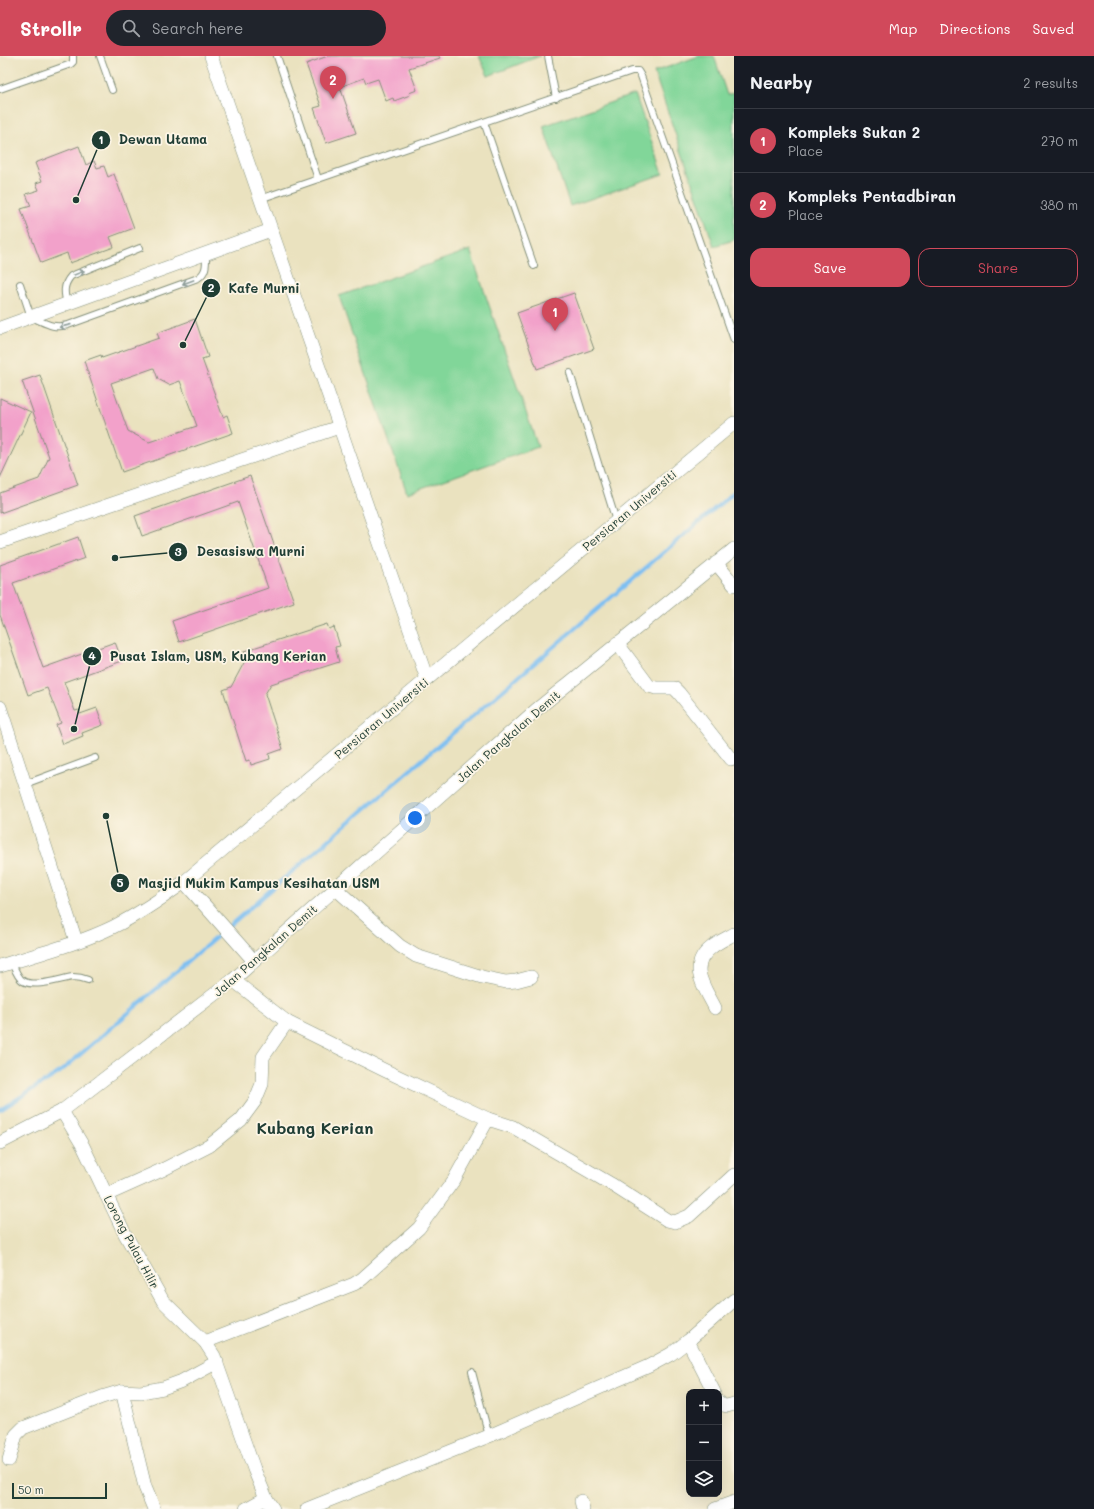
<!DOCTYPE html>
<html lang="en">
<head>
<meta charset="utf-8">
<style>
  body { margin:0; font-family:Mali,sans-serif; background:#20242c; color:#f1f3f6 }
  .controls { position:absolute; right:12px; bottom:12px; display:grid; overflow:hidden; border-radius:8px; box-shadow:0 4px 16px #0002 }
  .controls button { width:36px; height:36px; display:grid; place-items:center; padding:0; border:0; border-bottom:1px solid #363941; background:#171b24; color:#f1f3f6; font:20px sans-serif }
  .scale { position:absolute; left:12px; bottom:10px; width:95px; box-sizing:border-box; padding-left:4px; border:2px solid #1f3d34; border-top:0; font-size:11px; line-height:14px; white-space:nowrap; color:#1f3d34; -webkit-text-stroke:3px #fcf5e5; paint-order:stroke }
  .you { position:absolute; left:415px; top:762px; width:14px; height:14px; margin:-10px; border:3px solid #fff; border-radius:50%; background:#1a73e8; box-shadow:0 0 0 6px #1a73e833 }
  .badge { display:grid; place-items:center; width:26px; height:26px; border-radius:50%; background:#d1495b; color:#fff; font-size:13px; font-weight:700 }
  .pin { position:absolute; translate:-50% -33px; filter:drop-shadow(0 1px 2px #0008) }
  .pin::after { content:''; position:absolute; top:21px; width:14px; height:12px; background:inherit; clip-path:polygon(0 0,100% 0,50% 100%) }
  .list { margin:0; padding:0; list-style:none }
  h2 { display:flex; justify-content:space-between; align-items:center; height:52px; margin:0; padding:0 16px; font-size:17px }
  h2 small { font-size:13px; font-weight:400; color:#9ea1a6 }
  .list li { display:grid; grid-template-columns:26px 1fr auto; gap:12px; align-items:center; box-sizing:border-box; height:64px; padding:0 16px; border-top:1px solid #363941 }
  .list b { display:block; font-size:15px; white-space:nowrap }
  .list p { margin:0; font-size:13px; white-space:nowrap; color:#9ea1a6 }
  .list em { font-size:13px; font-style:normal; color:#9ea1a6 }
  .actions { display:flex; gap:8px; padding:12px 16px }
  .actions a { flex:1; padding:9px 0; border:1px solid #d1495b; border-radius:12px; text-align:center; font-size:14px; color:#d1495b }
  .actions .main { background:#d1495b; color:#fff }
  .icon { flex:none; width:22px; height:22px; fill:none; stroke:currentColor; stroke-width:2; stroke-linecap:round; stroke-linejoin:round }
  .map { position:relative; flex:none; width:734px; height:1453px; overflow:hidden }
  header { display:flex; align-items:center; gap:24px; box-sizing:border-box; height:56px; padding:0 20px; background:#d1495b; color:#fff }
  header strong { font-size:19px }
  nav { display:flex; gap:22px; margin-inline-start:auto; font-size:14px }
  .search { width:280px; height:36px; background:#20242c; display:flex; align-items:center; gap:10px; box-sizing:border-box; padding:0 14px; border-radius:22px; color:#9ea1a6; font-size:15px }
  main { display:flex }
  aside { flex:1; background:#171b24 }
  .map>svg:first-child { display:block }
  .green { fill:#81d699; stroke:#508a66 }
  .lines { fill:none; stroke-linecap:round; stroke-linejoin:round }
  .stream { stroke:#7dbff2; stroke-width:4 }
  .building { fill:#f2a1ca; fill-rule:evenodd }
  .service-casing { stroke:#84907a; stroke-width:8 }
  .minor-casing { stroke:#84907a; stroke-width:14 }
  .service { stroke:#fff; stroke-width:6 }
  .minor { stroke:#fff; stroke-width:13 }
  .oneway { stroke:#8f9e9a }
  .labels { text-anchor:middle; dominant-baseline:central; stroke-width:3.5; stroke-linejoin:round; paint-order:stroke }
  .street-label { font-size:12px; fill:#1f3d34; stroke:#fcf5e5 }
  .district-label { font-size:16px; font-weight:bold; fill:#1f3d34; stroke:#fcf5e5 }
  .leader { fill:none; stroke:#1f3d34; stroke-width:1.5 }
  .callout-dot { fill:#1f3d34; stroke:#fcf5e5; stroke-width:1.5 }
  .mark-label { font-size:12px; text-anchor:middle; font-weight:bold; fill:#fff }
  .callout-label { font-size:13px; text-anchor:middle; font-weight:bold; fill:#1f3d34; stroke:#fcf5e5; stroke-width:3.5; stroke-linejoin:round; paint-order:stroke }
</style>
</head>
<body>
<header>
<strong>Strollr</strong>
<div class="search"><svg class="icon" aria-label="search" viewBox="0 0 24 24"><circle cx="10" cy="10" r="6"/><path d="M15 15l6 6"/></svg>Search here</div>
<nav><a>Map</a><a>Directions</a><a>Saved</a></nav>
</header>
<main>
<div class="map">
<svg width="734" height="1453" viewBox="0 0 734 1453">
  <rect width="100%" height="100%" fill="#fcf5e5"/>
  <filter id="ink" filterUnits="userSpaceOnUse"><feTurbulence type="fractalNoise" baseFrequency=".025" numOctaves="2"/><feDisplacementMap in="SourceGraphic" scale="8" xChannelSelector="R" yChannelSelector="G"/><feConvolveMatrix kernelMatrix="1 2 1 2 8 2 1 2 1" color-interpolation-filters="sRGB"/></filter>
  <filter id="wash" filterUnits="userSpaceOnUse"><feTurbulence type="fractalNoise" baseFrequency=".012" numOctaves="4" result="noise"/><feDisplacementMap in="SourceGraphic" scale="16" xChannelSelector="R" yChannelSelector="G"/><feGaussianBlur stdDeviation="0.9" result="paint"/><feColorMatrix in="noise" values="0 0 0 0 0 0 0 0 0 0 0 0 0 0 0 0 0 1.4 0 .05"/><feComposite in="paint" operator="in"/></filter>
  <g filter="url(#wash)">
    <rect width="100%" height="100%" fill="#eae2bf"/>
    <!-- green -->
    <g class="green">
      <polygon points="479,0 540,0 488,20"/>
      <polygon points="699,0 714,0 727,39 734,37 734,184 714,190 654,16"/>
      <polygon points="635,38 663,118 570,150 543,70"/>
      <polygon points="470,194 538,391 407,437 339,240"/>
    </g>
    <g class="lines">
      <!-- stream -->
      <polyline class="stream" points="0,1054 60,1016 360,757 734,436"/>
    </g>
    <g id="blocks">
      <!-- building -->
      <g class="building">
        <polygon points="328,0 439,0 440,2 409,12 417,34 409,37 410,39 394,45 393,42 386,45 378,23 366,27 364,22 340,31 356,77 326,87 314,52 321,50 306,8"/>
        <polygon points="79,90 86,109 94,105 97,112 104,110 108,121 114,118 134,172 110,181 114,191 70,207 67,197 41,207 21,153 31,150 26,138 39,134 36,127 42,125 35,107"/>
        <polygon points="574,237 594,293 537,313 517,257"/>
        <path d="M 195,263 L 208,301 L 202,303 L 223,361 L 227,359 L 233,377 L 122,416 L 84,305 L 101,299 L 102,302 L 159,282 L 157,277 ZM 154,312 L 158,323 L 169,329 L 180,325 L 197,370 L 149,386 L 128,375 L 111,327 Z"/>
        <polygon points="40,319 78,429 0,457 0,437 39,423 49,401 22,325"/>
        <polygon points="0,342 31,356 0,422"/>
        <polygon points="250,420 294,546 179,586 172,565 268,532 238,446 142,480 135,460"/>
        <polygon points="78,481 85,502 13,527 43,612 115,586 122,605 64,626 75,655 79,654 80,658 97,652 103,669 82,677 83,680 63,688 56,669 61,667 47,632 28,639 0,559 0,509"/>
        <polygon points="327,568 329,573 334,571 340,590 335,591 339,606 271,628 265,638 283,693 269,698 270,703 251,709 250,704 246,705 223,634 231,631 246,603 244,595"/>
      </g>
    </g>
  </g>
  <g filter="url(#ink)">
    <use href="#blocks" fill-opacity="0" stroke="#84907a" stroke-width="1"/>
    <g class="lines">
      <!-- service casing -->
      <g class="service-casing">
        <g id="service">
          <polyline points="100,0 112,34"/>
          <polyline points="277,0 318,123"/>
          <polyline points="548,0 556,42"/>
          <polyline points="0,33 71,8 73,6 73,0"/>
          <polyline points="484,66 534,210"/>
          <polyline points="260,143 632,15 638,15 641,20 734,284"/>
          <path d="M 20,228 L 31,261 C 46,267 52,273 68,269 L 198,222 C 207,216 206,208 206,198"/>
          <path d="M 67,248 C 64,237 63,229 71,220 L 140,192"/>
          <polyline points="570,317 616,465"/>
          <polyline points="25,728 95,702"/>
          <path d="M 12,907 C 14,912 18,922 23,925 C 35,932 60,923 73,921 C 78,921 83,922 88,924"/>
          <polyline points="472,1316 489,1380"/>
        </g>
      </g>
      <!-- minor casing -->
      <g class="minor-casing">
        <g id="minor">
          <polyline points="211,0 427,623"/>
          <polyline points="0,272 271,174"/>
          <polyline points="0,486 339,371"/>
          <polyline points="716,507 734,529"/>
          <polyline points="617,587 649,630 656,632 674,632 679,637 731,703"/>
          <polyline points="0,651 76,885"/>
          <polyline points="184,826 254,905"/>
          <polyline points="336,833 400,890 416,900 482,921 506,926 516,925 531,921"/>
          <path d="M 0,910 C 38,898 78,888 113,871 C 139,858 161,843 184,826 L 734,367"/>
          <polyline points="233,924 287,966 384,1014 488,1063 513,1071 611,1128 667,1164 675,1166 689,1160 734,1119"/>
          <path d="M 715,952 C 704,930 687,910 712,891 C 718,886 727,882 734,878"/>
          <polyline points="62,1055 83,1090 125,1178 163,1245 205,1286 214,1300 254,1413 266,1442 273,1453"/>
          <polyline points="0,1087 62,1055 233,924 536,654 734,493"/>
          <polyline points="106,1139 164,1113 209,1090 241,1064 255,1045 262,1028 263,1001 287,966"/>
          <polyline points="688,1285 714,1336"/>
          <polyline points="205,1286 354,1228 362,1223 419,1172 454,1124 488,1063"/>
          <polyline points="122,1335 145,1431 154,1453"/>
          <polyline points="719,1346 722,1349 727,1350 734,1348"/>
          <polyline points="9,1404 16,1379 23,1372 102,1341 122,1335 141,1336 163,1332 182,1325 217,1306"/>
          <polyline points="581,1445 583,1453"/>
          <polyline points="246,1453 266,1442"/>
          <polyline points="307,1453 489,1380 649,1310 671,1298 688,1285 734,1244"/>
          <polyline points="715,1453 734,1446"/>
        </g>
      </g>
      <!-- service -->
      <use href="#service" class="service"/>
      <!-- minor -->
      <use href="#minor" class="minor"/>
    </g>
    <!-- one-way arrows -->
    <defs><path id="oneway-shaft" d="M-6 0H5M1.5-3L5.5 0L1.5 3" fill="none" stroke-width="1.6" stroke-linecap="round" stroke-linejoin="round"/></defs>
    <g class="oneway">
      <use href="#oneway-shaft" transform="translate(79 217) rotate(-22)"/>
      <use href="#oneway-shaft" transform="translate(188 226) rotate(160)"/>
      <use href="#oneway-shaft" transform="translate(65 270) rotate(167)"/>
    </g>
  </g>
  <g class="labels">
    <!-- street labels -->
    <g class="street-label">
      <text transform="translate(629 454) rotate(-40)">Persiaran Universiti</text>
      <text transform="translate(381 662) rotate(-40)">Persiaran Universiti</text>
      <text transform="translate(508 680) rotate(-41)">Jalan Pangkalan Demit</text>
      <text transform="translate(265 894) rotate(-41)">Jalan Pangkalan Demit</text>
      <text transform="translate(132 1186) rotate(62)">Lorong Pulau Hilir</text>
    </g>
    <!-- district labels -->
    <g class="district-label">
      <text x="315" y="1071">Kubang Kerian</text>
    </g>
  </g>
  <!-- callouts -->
  <path class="leader" d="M76 144L101 84M183 289L211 232M115 502L178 496M74 673L92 600M106 760L120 827"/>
  <g class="callout-dot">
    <circle cx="76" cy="144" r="4"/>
    <circle cx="183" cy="289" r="4"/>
    <circle cx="115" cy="502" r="4"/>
    <circle cx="74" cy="673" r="4"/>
    <circle cx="106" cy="760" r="4"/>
    <circle cx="101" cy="84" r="10"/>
    <circle cx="211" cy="232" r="10"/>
    <circle cx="178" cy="496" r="10"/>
    <circle cx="92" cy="600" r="10"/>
    <circle cx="120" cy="827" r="10"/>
  </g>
  <g class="mark-label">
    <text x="101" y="88">1</text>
    <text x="211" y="236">2</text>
    <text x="178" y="500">3</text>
    <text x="92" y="604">4</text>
    <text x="120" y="831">5</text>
  </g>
  <g class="callout-label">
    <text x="163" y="88">Dewan Utama</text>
    <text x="264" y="237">Kafe Murni</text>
    <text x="251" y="500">Desasiswa Murni</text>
    <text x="218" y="605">Pusat Islam, USM, Kubang Kerian</text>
    <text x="259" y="832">Masjid Mukim Kampus Kesihatan USM</text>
  </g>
</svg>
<div class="controls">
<button>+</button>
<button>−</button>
<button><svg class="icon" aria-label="layers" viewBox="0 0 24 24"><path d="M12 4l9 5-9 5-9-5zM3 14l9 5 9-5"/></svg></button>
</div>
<div class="scale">50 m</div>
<div class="you"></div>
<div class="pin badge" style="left:555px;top:275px">1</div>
<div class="pin badge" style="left:333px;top:43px">2</div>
</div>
<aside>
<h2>Nearby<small>2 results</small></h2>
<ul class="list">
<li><span class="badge">1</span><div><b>Kompleks Sukan 2</b><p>Place</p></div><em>270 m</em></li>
<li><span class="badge">2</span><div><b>Kompleks Pentadbiran</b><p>Place</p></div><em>380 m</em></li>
</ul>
<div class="actions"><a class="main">Save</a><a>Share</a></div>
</aside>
</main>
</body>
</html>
